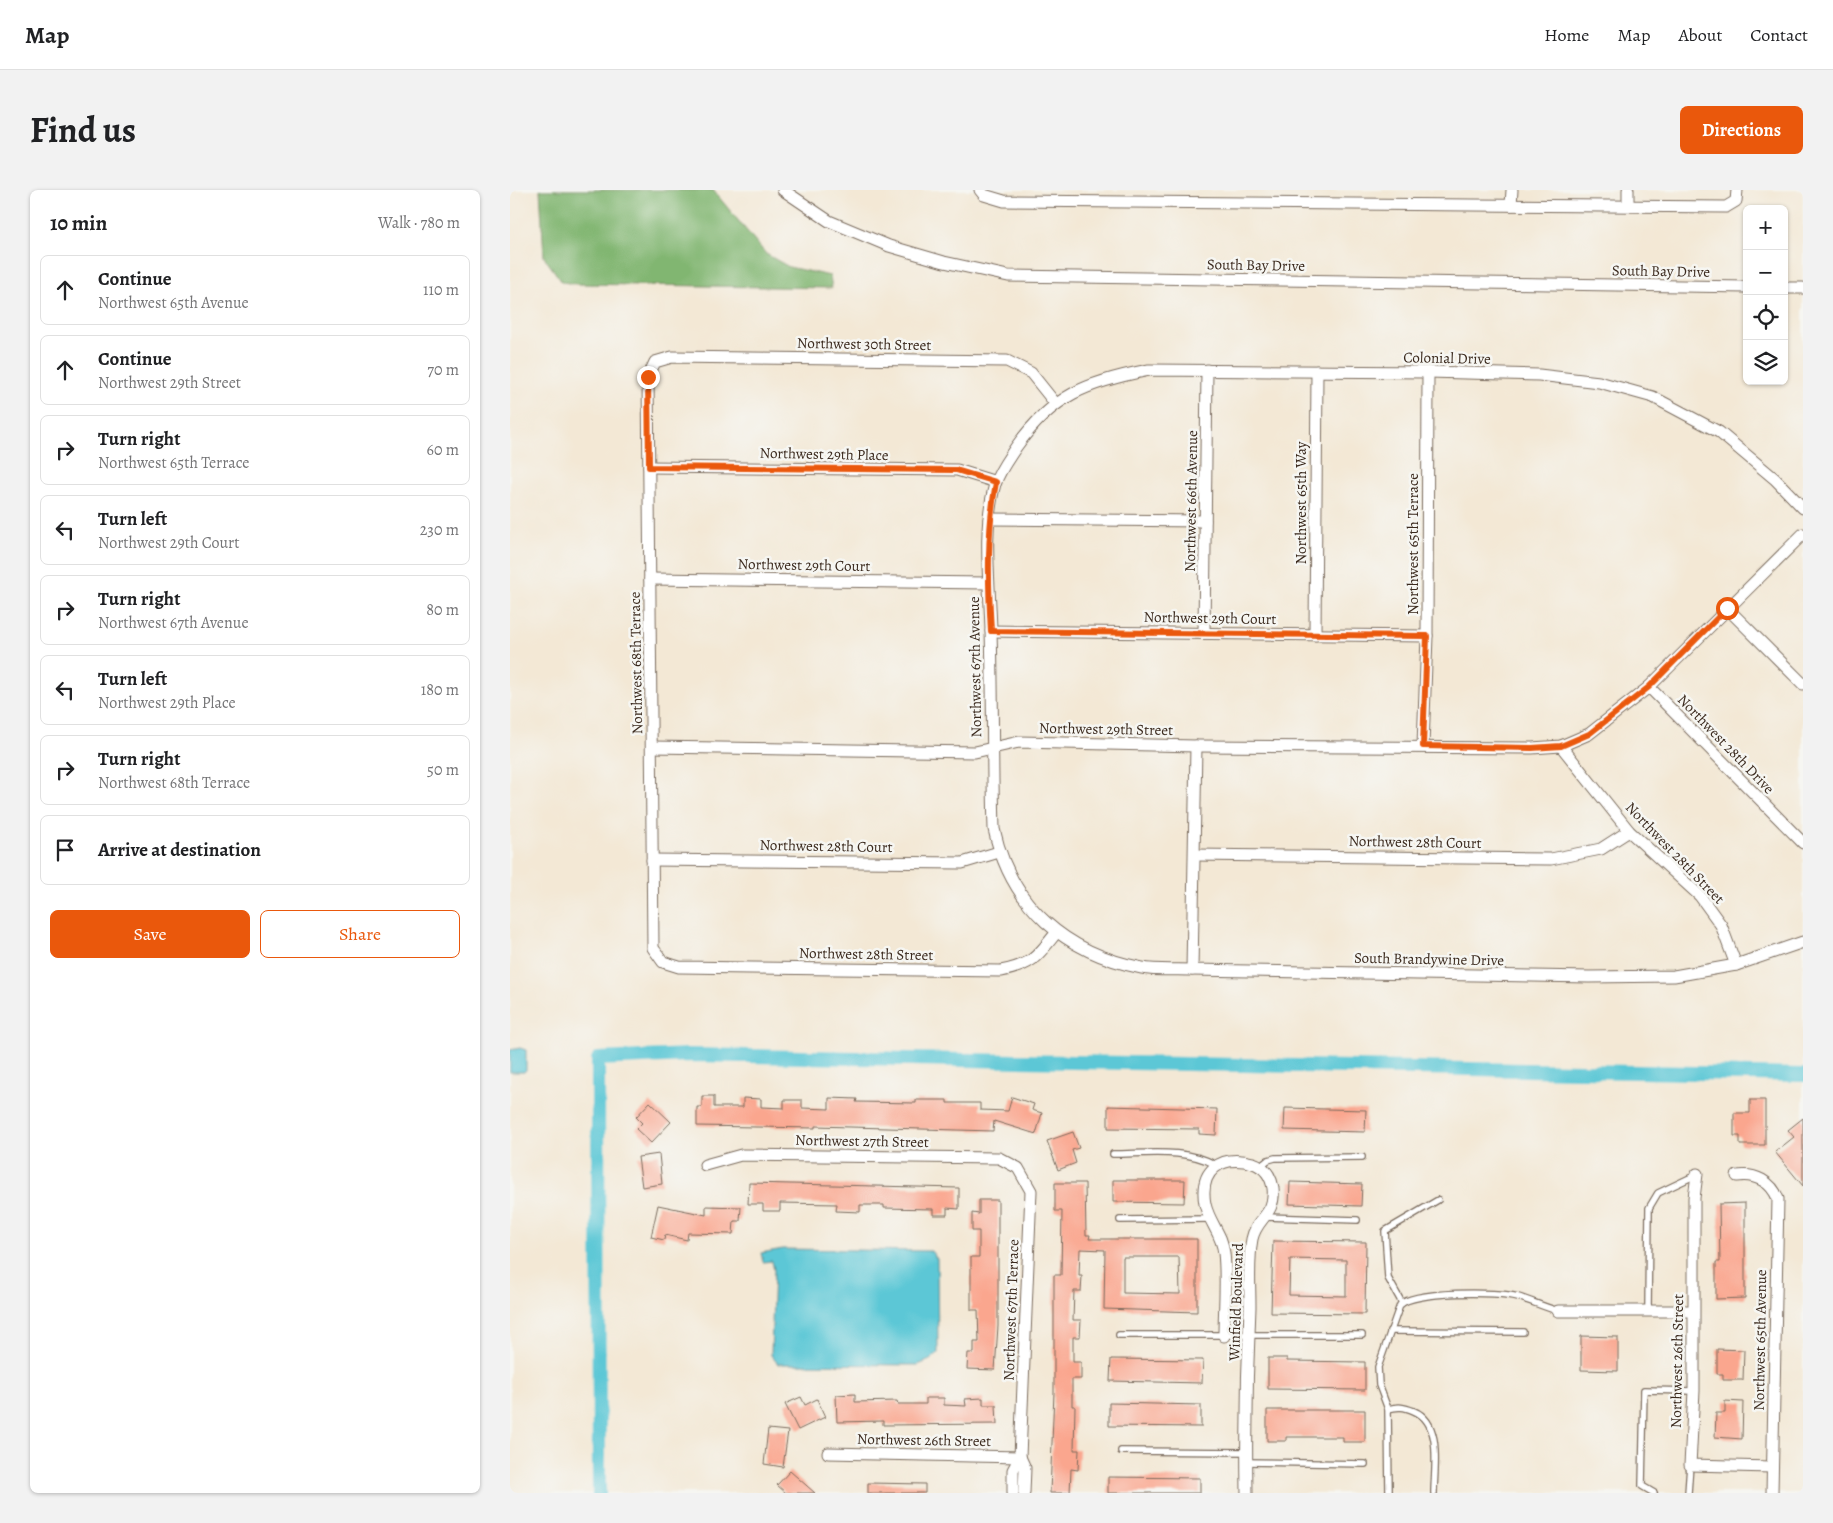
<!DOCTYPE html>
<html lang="en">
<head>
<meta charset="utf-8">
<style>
  body { margin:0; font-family:Alegreya,serif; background:#f2f2f2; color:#202124 }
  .controls { position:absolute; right:15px; top:15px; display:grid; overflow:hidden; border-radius:8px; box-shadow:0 1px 4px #0004 }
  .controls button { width:45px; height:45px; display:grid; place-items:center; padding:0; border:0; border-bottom:1px solid #e0e0e0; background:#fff; color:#202124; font:25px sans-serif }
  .stop { position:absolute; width:15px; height:15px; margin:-11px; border:4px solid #ea580c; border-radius:50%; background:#fff }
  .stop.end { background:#ea580c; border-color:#fff; box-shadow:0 1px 5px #0008 }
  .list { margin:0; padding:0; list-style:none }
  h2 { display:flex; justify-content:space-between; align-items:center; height:65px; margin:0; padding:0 20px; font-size:21px }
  h2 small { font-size:16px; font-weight:400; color:#757577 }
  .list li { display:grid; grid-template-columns:32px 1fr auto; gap:15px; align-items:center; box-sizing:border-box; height:70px; margin:0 10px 10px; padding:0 10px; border:1px solid #e0e0e0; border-radius:8px }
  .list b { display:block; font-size:19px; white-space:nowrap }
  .list p { margin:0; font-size:16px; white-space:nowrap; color:#757577 }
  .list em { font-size:16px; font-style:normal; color:#757577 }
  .actions { display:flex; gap:10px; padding:15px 20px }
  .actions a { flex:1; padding:11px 0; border:1px solid #ea580c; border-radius:8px; text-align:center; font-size:18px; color:#ea580c }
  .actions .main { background:#ea580c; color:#fff }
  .icon { flex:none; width:28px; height:28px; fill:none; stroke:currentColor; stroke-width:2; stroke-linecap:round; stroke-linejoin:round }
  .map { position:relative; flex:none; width:1293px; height:1303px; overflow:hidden; border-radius:8px }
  header { display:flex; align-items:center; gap:30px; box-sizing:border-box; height:70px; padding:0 25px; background:#fff; border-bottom:1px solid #e0e0e0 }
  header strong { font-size:24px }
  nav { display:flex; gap:28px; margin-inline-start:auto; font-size:18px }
  .intro { display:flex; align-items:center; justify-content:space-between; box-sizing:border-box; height:120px; padding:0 30px }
  h1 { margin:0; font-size:35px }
  .button { padding:12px 22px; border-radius:8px; background:#ea580c; color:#fff; font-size:18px; font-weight:700 }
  main { display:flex; gap:30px; padding:0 30px }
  aside { flex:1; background:#fff; border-radius:8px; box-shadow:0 1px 4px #0004 }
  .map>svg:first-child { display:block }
  .forest { fill:#81b671; stroke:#5e7048 }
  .water { fill:#5cc7d6; stroke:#4c787a }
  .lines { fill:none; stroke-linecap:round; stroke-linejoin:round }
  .canal { stroke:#5cc7d6; stroke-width:14 }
  .building { fill:#faa68e; fill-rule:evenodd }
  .lane-casing { stroke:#7b6c5e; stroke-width:8 }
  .street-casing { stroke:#7b6c5e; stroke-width:13 }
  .lane { stroke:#fff; stroke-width:5.5 }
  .street { stroke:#fff; stroke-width:11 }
  .route { stroke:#ea580c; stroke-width:6 }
  .labels { text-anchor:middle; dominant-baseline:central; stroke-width:5; stroke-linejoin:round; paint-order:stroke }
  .street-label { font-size:15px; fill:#3b2a1e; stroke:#f6f6f2 }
</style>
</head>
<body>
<header>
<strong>Map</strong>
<nav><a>Home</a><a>Map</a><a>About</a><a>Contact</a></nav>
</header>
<div class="intro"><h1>Find us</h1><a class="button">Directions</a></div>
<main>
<aside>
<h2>10 min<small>Walk · 780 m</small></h2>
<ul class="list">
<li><svg class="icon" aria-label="ahead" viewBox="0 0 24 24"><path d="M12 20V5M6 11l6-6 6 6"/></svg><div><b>Continue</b><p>Northwest 65th Avenue</p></div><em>110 m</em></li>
<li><svg class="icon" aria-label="ahead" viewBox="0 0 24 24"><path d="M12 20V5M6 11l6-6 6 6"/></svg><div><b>Continue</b><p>Northwest 29th Street</p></div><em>70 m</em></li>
<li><svg class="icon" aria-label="right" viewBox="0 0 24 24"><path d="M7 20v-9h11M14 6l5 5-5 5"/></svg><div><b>Turn right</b><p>Northwest 65th Terrace</p></div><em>60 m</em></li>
<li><svg class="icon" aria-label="left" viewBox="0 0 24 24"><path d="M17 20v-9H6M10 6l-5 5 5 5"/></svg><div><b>Turn left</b><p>Northwest 29th Court</p></div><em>230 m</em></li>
<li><svg class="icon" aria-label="right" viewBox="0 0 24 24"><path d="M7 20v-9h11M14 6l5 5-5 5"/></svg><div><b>Turn right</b><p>Northwest 67th Avenue</p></div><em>80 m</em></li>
<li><svg class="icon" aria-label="left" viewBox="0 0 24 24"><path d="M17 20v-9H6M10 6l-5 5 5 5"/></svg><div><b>Turn left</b><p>Northwest 29th Place</p></div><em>180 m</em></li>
<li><svg class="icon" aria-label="right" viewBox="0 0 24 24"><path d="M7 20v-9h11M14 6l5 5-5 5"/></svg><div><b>Turn right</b><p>Northwest 68th Terrace</p></div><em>50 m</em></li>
<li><svg class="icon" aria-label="arrive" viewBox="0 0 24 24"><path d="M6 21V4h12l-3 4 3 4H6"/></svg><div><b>Arrive at destination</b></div></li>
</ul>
<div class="actions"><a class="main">Save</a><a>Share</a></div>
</aside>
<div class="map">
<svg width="1293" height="1303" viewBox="0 0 1293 1303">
  <rect width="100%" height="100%" fill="#f6f6f2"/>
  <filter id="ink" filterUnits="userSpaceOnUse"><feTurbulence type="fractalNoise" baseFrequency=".02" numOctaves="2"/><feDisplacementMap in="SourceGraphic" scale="10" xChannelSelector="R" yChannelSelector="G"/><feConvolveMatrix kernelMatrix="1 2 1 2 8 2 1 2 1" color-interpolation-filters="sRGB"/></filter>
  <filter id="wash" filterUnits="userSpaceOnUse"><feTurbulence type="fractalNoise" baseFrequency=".0096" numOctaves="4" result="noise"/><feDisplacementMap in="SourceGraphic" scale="20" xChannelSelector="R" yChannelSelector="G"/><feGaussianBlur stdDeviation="1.12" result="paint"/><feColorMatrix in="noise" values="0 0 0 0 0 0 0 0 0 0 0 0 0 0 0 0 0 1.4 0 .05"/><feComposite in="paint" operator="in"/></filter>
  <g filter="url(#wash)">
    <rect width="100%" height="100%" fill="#f3e8d5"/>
    <!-- forest -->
    <polygon class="forest" points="30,0 203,0 256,64 279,77 320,86 322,98 66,94 52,92 34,67"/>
    <!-- water -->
    <g class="water">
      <polygon points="10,858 16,860 16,880 14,882 0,882 0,860"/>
      <polygon points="273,1059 421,1061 427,1069 428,1163 420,1170 408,1175 268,1174 261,1165 264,1080 262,1071 253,1072 251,1063"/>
    </g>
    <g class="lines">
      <!-- canal -->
      <polyline class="canal" points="89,1303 88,869 178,865 1293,885"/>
    </g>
    <g id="blocks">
      <!-- building -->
      <g class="building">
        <polygon points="192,906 204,906 204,917 233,917 233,908 251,909 251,917 274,918 274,910 292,910 292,918 319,919 319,908 347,909 346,912 406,913 406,910 437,910 437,913 470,913 470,920 498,921 502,907 524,914 522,920 532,923 526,944 484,931 483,941 305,936 305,938 187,936 187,917 192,917"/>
        <polygon points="1240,910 1255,910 1255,955 1230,955 1230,946 1224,946 1224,923 1240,923"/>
        <polygon points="140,912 161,932 141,953 126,939 132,933 126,927"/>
        <polygon points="598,916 707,919 706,945 689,944 689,939 598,938"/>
        <polygon points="775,918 856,920 855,942 774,940"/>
        <polygon points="1293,928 1293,996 1265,962 1284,947 1278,940"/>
        <polygon points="563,942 569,958 562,960 566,973 548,980 537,951"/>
        <polygon points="149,964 152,994 132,997 128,967"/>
        <polygon points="603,990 675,990 674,1013 603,1012"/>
        <polygon points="780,992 852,994 851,1016 779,1014"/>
        <polygon points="239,993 449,998 449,1019 437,1018 437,1025 423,1025 423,1019 374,1018 374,1015 350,1015 350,1022 326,1021 327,1014 270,1013 270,1021 253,1021 253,1014 238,1014"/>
        <path d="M 545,993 L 575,993 L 576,1045 L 580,1045 L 579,1049 L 687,1049 L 687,1122 L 594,1119 L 595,1060 L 570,1059 L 569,1086 L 572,1086 L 571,1101 L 564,1101 L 563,1130 L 571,1130 L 570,1147 L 563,1147 L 563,1172 L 571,1172 L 571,1189 L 562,1189 L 562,1216 L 565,1216 L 564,1260 L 569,1260 L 568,1280 L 561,1279 L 560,1303 L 540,1303 L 544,1202 L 544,1085 L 551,1085 L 552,1021 L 545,1021 ZM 613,1067 L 669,1067 L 670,1104 L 613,1103 Z"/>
        <polygon points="469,1010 488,1010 488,1136 485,1180 457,1179 458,1163 464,1163 464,1152 469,1152 468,1120 461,1120 461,1067 469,1067 469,1041 462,1041 462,1023 469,1024"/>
        <polygon points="1235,1013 1235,1108 1206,1109 1206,1072 1210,1072 1209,1014"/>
        <polygon points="148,1015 196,1025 196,1016 231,1017 230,1031 224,1031 223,1044 178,1043 177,1050 155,1045 154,1050 141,1047"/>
        <path d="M 763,1051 L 856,1052 L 855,1124 L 761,1123 ZM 780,1069 L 836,1070 L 836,1106 L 779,1105 Z"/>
        <polygon points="1071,1146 1108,1147 1108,1181 1071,1180"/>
        <polygon points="1207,1159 1234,1160 1233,1190 1213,1190 1213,1184 1207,1184"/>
        <polygon points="758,1168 777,1168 777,1171 855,1172 855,1200 758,1199"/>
        <polygon points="601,1169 693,1170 692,1193 600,1191"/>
        <polygon points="345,1204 345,1212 387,1211 388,1214 416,1214 416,1208 434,1208 434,1215 456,1216 455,1209 473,1208 473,1215 486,1215 487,1234 373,1235 373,1231 327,1232 326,1205"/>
        <polygon points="291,1207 295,1215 307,1209 315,1227 288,1240 275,1214"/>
        <polygon points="1215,1211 1233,1212 1232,1249 1205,1247 1206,1223 1215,1223"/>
        <polygon points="599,1213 691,1215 691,1237 599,1236"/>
        <polygon points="757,1220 855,1220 855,1252 833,1252 833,1247 776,1247 776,1251 757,1251"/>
        <polygon points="258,1239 278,1241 273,1277 254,1274"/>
        <polygon points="280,1281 305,1303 276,1303 267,1295"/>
        <polygon points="598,1287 690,1288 690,1303 598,1303"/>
        <polygon points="358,1293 415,1294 415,1303 358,1303"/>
      </g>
    </g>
  </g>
  <g filter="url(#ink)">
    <use href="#blocks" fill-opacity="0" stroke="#7b6c5e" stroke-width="1"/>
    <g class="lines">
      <!-- lane casing -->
      <g class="lane-casing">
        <g id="lane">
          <path d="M 603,964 C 637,964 676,958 706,975"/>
          <polyline points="751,976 758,970 765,968 852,967"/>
          <polyline points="756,1027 847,1030"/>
          <polyline points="610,1030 700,1029"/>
          <polyline points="892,1113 878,1088 875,1041 928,1010"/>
          <polyline points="1138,1121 1139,1018 1148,1003 1186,985"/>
          <polyline points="880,1141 1013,1142"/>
          <polyline points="609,1145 852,1145"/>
          <path d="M 878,1219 C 889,1216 894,1217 904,1221 C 933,1233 924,1278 924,1303"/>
          <polyline points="611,1261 737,1262"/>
          <polyline points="736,1272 855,1274"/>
          <path d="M 879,1303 L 878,1219 L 869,1195 L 868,1177 L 890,1115 C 902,1101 988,1101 1008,1107 C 1021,1111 1034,1117 1048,1121"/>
          <polyline points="1144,1303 1132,1296 1134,1200 1184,1201"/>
          <polyline points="1178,1303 1180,1275"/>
        </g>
      </g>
      <!-- street casing -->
      <g class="street-casing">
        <g id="street">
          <polyline points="273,0 319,31 379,56 434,72 498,86 1237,97"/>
          <polyline points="470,0 474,5 494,11 1216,17 1226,11 1227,0"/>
          <polyline points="1001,15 1002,0"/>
          <polyline points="1118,15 1118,0"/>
          <polyline points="1274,98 1293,98"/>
          <path d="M 545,213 L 521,183 L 497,171 L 162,167 L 145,172 L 138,187 L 143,758 L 153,772 L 169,777 L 491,781 C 522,775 527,767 546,743"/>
          <polyline points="139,277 447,280 486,292"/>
          <path d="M 1293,318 L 1265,289 L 1209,242 L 1143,207 L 1089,192 L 1029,185 L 918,182 L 639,180 C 577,192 543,205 506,257 C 499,268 489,281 485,294 C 472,341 480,393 481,441 C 483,507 482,573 484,639 C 501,717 556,763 632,778 C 648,781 666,779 682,780 L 1079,787 L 1164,786 L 1226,775 L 1293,752"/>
          <polyline points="479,329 695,331"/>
          <polyline points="140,389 478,393"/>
          <polyline points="1217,418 1293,494"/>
          <polyline points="481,441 917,446"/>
          <polyline points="694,443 697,180"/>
          <polyline points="805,445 807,181"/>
          <polyline points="1139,497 1293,653"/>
          <polyline points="913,556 917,446 918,182"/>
          <polyline points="1051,556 1119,641 1190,706 1211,735 1226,775"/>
          <polyline points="142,557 465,562 509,552 686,556 1022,558 1051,556 1079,544 1139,497 1293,344"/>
          <polyline points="685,665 1041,669 1091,659 1119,641"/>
          <polyline points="142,670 452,673 489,662"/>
          <polyline points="682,780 686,556"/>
          <polyline points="195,975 231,965 489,968 508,978 521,1001 510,1267 503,1280 503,1303"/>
          <polyline points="1187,984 1184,1008 1184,1201 1180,1275 1262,1277"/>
          <path d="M 1227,986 C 1245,983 1262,992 1268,1009 L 1262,1303"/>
          <polyline points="1048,1121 1183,1121"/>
          <path d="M 714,1146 C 714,1119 717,1090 714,1063 C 712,1043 699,1033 695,1014 C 689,980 711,964 743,973 C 755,977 761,986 763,998 C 766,1025 746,1028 742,1049 C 738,1070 740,1095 740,1117 C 737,1179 736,1241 737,1303"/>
          <polyline points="318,1263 510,1267"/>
          <polyline points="510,1267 515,1278 514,1303"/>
        </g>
      </g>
      <!-- lane -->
      <use href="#lane" class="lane"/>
      <!-- street -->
      <use href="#street" class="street"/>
    </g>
  </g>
  <g class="lines" filter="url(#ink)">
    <!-- route -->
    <path class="route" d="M 138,187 L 139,277 L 446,280 L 486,292 C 477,342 478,391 481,441 L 917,446 L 913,556 L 1022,558 L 1051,556 L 1079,544 L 1139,497 L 1217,418"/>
  </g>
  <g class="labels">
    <!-- street labels -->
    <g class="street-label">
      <text transform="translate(746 75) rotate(1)">South Bay Drive</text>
      <text transform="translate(1151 81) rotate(1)">South Bay Drive</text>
      <text transform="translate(354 154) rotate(1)">Northwest 30th Street</text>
      <text transform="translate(937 168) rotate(1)">Colonial Drive</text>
      <text transform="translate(314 264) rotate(1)">Northwest 29th Place</text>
      <text transform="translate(681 311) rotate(-89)">Northwest 66th Avenue</text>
      <text transform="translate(791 313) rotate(-90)">Northwest 65th Way</text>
      <text transform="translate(903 354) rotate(-90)">Northwest 65th Terrace</text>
      <text transform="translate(294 375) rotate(1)">Northwest 29th Court</text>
      <text transform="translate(700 428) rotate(1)">Northwest 29th Court</text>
      <text transform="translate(126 473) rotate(-91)">Northwest 68th Terrace</text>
      <text transform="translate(465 477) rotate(-91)">Northwest 67th Avenue</text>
      <text transform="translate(596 539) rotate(1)">Northwest 29th Street</text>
      <text transform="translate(1216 554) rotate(46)">Northwest 28th Drive</text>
      <text transform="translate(905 652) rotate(1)">Northwest 28th Court</text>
      <text transform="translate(316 656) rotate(1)">Northwest 28th Court</text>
      <text transform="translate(1165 663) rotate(46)">Northwest 28th Street</text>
      <text transform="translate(356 764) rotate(1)">Northwest 28th Street</text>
      <text transform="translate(919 769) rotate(1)">South Brandywine Drive</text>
      <text transform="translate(352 951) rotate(1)">Northwest 27th Street</text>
      <text transform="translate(726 1112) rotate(-88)">Winfield Boulevard</text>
      <text transform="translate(501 1120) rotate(-88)">Northwest 67th Terrace</text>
      <text transform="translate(1250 1150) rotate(-89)">Northwest 65th Avenue</text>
      <text transform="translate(1167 1171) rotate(-89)">Northwest 26th Street</text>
      <text transform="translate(414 1250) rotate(1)">Northwest 26th Street</text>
    </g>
  </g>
</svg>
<div class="controls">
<button>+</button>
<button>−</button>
<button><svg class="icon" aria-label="locate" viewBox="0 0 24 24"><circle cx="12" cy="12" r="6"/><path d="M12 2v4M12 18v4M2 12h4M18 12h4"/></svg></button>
<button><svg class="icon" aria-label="layers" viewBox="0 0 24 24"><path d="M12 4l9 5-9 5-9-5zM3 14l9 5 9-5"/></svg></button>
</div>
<div class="stop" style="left:1217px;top:418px"></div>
<div class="stop end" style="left:138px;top:187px"></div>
</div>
</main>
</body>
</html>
